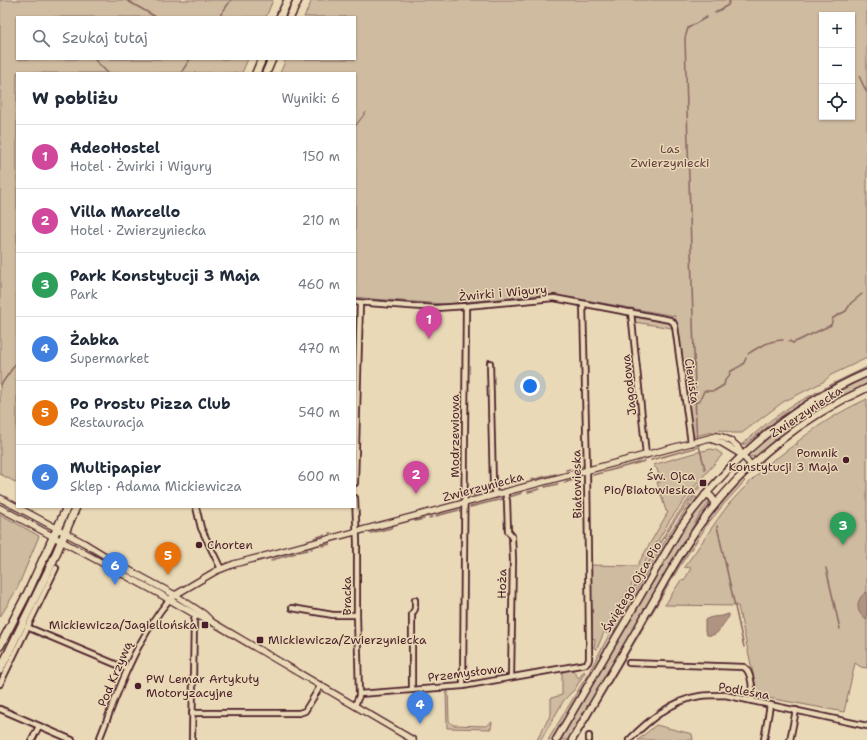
<!DOCTYPE html>
<html lang="pl">
<head>
<meta charset="utf-8">
<style>
  body { margin:0; font-family:"Shantell Sans",sans-serif; background:#f6f6f7; color:#1f2937 }
  .controls { position:absolute; right:12px; top:12px; display:grid; overflow:hidden; border-radius:0px; box-shadow:0 1px 3px #0004 }
  .controls button { width:36px; height:36px; display:grid; place-items:center; padding:0; border:0; border-bottom:1px solid #e0e1e3; background:#fff; color:#1f2937; font:20px sans-serif }
  .you { position:absolute; left:530px; top:386px; width:14px; height:14px; margin:-10px; border:3px solid #fff; border-radius:50%; background:#1a73e8; box-shadow:0 0 0 6px #1a73e833 }
  .badge { display:grid; place-items:center; width:26px; height:26px; border-radius:50%; background:#4a1f2b; color:#fff; font-size:13px; font-weight:700 }
  .pin { position:absolute; translate:-50% -33px; filter:drop-shadow(0 1px 2px #0008) }
  .pin::after { content:''; position:absolute; top:21px; width:14px; height:12px; background:inherit; clip-path:polygon(0 0,100% 0,50% 100%) }
  .list { margin:0; padding:0; list-style:none }
  h2 { display:flex; justify-content:space-between; align-items:center; height:52px; margin:0; padding:0 16px; font-size:17px }
  h2 small { font-size:13px; font-weight:400; color:#747a83 }
  .list li { display:grid; grid-template-columns:26px 1fr auto; gap:12px; align-items:center; box-sizing:border-box; height:64px; padding:0 16px; border-top:1px solid #e0e1e3 }
  .list b { display:block; font-size:15px; white-space:nowrap }
  .list p { margin:0; font-size:13px; white-space:nowrap; color:#747a83 }
  .list em { font-size:13px; font-style:normal; color:#747a83 }
  .icon { flex:none; width:22px; height:22px; fill:none; stroke:currentColor; stroke-width:2; stroke-linecap:round; stroke-linejoin:round }
  .map { position:relative; flex:none; width:867px; height:740px; overflow:hidden }
  .search { position:absolute; background:#fff; box-shadow:0 1px 3px #0004; left:16px; top:16px; width:340px; height:44px; display:flex; align-items:center; gap:10px; box-sizing:border-box; padding:0 14px; border-radius:0px; color:#747a83; font-size:15px }
  .panel { position:absolute; background:#fff; box-shadow:0 1px 3px #0004; left:16px; top:72px; width:340px; height:436px; border-radius:0px }
  .map>svg:first-child { display:block }
  .green { fill:#cfbba0; stroke:#8c6d66; fill-rule:evenodd }
  .water { fill:#b09482; stroke:#87655f }
  .lines { fill:none; stroke-linecap:round; stroke-linejoin:round }
  .stream { stroke:#87655f; stroke-width:1.5 }
  .minor-casing { stroke:#4a1f2b; stroke-width:8 }
  .tertiary-casing { stroke:#4a1f2b; stroke-width:8 }
  .secondary-casing { stroke:#4a1f2b; stroke-width:9 }
  .primary-casing { stroke:#4a1f2b; stroke-width:10 }
  .minor { stroke:#ead9b6; stroke-width:4.5 }
  .tertiary { stroke:#ead9b6; stroke-width:5.5 }
  .secondary { stroke:#ead9b6; stroke-width:6 }
  .primary { stroke:#ead9b6; stroke-width:7 }
  .poi-dot { fill:#4a1f2b; stroke:#ead9b6; stroke-width:1.5 }
  .labels { text-anchor:middle; dominant-baseline:central; stroke-width:3; stroke-linejoin:round; paint-order:stroke }
  .park-label { font-size:12px; fill:#653e42; stroke:#ead9b6 }
  .street-label { font-size:12px; fill:#4a1f2b; stroke:#ead9b6 }
  .poi-label { font-size:12px; fill:#4a1f2b; stroke:#ead9b6; text-anchor:end }
</style>
</head>
<body>
<div class="map">
<svg width="867" height="740" viewBox="0 0 867 740">
  <rect width="100%" height="100%" fill="#ead9b6"/>
  <filter id="ink" filterUnits="userSpaceOnUse"><feTurbulence type="fractalNoise" baseFrequency=".025" numOctaves="2"/><feDisplacementMap in="SourceGraphic" scale="8" xChannelSelector="R" yChannelSelector="G"/><feConvolveMatrix kernelMatrix="1 2 1 2 8 2 1 2 1" color-interpolation-filters="sRGB"/></filter>
  <g filter="url(#ink)">
    <!-- green -->
    <g class="green">
      <polygon points="0,0 273,0 266,17 17,17 17,59 248,59 242,73 17,73 17,483 0,474"/>
      <path d="M 312,0 L 867,0 L 867,358 L 831,375 L 823,382 L 783,402 L 742,433 L 732,433 L 721,430 L 691,437 L 675,316 L 574,298 L 556,296 L 542,295 L 445,304 L 373,299 L 355,297 L 355,127 L 366,112 L 355,126 L 355,73 L 280,73 L 286,59 L 355,59 L 355,17 L 304,17 ZM 822,15 L 852,15 L 852,117 L 822,117 Z"/>
      <polygon points="636,317 669,323 671,325 672,328 634,322 635,318"/>
      <polygon points="867,367 867,370 830,388 786,412 746,444 741,445 771,420 791,406 836,382"/>
      <path d="M 867,376 L 867,385 C 859,388 850,392 842,396 C 811,413 783,434 757,456 L 750,457 L 748,456 L 749,453 C 767,438 785,422 804,409 C 824,397 846,386 867,376 Z"/>
      <path d="M 867,399 L 867,668 L 861,667 L 855,663 L 844,712 L 758,696 L 738,606 L 665,605 L 681,580 L 684,581 L 691,568 L 684,567 C 700,547 713,524 729,504 C 743,488 759,473 775,458 L 777,458 L 795,444 L 797,445 L 797,442 C 820,424 841,411 867,399 Z"/>
      <polygon points="711,449 716,450 722,454 722,455 695,486 670,520 616,611 604,632 597,649 594,648 595,639 592,638 591,565 637,566 668,512 666,511 657,482 661,482 657,469 653,465 694,453"/>
      <polygon points="742,479 745,481 724,504 710,521 681,564 577,740 579,734 696,536 710,516"/>
      <polygon points="699,485 701,486 673,523 607,634 606,633 672,522"/>
      <polygon points="695,496 697,498 694,503 679,524 656,561 552,740 548,740 589,672 609,635 671,531"/>
      <polygon points="706,498 708,498 709,499 709,503 699,516 569,740 561,740 580,704 649,586 687,523"/>
      <polygon points="0,514 39,536 17,589 0,617"/>
      <polygon points="572,669 577,676 579,678 584,671 585,672 575,689 564,700 541,740 537,740 541,732 551,714 551,698 562,695 562,671"/>
      <polygon points="446,690 448,690 449,721 453,725 486,726 492,722 491,729 447,728"/>
      <polygon points="656,725 692,734 693,740 638,740"/>
    </g>
    <!-- water -->
    <g class="water">
      <path d="M 867,592 L 867,619 C 855,614 855,598 867,592 Z"/>
      <path d="M 728,614 L 729,614 L 729,617 C 728,618 726,620 725,622 C 719,629 718,637 707,635 L 705,631 L 705,620 C 712,615 720,618 728,614 Z"/>
    </g>
    <g class="lines">
      <!-- stream -->
      <g class="stream">
        <polyline points="126,0 156,17"/>
        <polyline points="715,13 728,5 730,0"/>
        <polyline points="219,17 231,0"/>
        <polyline points="94,59 108,73"/>
        <polyline points="181,73 190,59"/>
        <polyline points="859,76 867,93"/>
        <polyline points="789,341 793,343 831,325 833,318 846,311 851,303 862,294"/>
        <path d="M 748,354 C 758,347 770,340 783,340"/>
        <polyline points="0,386 17,362"/>
        <path d="M 696,402 L 699,402 L 704,391 L 714,391 L 724,385 L 725,380 L 729,377 L 730,372 C 731,371 733,370 735,369 C 741,365 743,367 746,358"/>
        <polyline points="697,439 696,425 685,38 688,28 707,17"/>
        <polyline points="698,442 705,469"/>
        <polyline points="651,460 698,447"/>
        <polyline points="577,467 584,466"/>
        <polyline points="566,470 570,469"/>
        <polyline points="593,475 645,461"/>
        <polyline points="531,480 556,474"/>
        <polyline points="564,483 579,478"/>
        <polyline points="545,487 558,484"/>
        <polyline points="528,492 540,489"/>
        <polyline points="470,496 484,492"/>
        <polyline points="509,497 522,493"/>
        <polyline points="499,500 505,498"/>
        <polyline points="470,507 498,500"/>
        <polyline points="436,516 459,510"/>
        <polyline points="429,518 433,517"/>
        <polyline points="415,521 424,519"/>
        <polyline points="717,526 744,647"/>
        <polyline points="329,533 331,533"/>
        <polyline points="371,533 391,528 393,526"/>
        <polyline points="314,538 324,535"/>
        <polyline points="322,546 330,544"/>
        <polyline points="311,549 312,549"/>
        <polyline points="299,552 308,550"/>
        <polyline points="271,561 275,559 296,553"/>
        <polyline points="826,568 840,629"/>
      </g>
      <!-- minor casing -->
      <g class="minor-casing">
        <g id="minor">
          <polyline points="355,302 436,308 466,306 554,298 670,320 673,322 675,326 691,443"/>
          <polyline points="631,312 646,455"/>
          <polyline points="490,363 493,485 495,495"/>
          <polyline points="355,483 360,303"/>
          <polyline points="505,492 507,501 508,531 512,536 513,560 511,677"/>
          <polyline points="355,498 357,542 357,615 359,694"/>
          <polyline points="196,507 201,528 221,569"/>
          <polyline points="292,608 333,615 357,615"/>
          <polyline points="27,627 127,669"/>
          <path d="M 629,663 L 744,667 C 752,672 753,692 752,701"/>
          <polyline points="0,684 56,568"/>
          <polyline points="463,686 466,306"/>
          <polyline points="412,690 412,614 415,609 415,600"/>
          <polyline points="355,705 359,696 359,694 463,686 586,664 588,662 589,659 589,640 587,471 583,304"/>
          <polyline points="0,709 72,740"/>
          <polyline points="192,713 299,713 305,711 321,685"/>
          <polyline points="32,740 39,726"/>
          <path d="M 99,740 C 115,700 129,658 153,622 C 158,614 163,607 169,600"/>
          <polyline points="192,740 194,620 196,615"/>
          <polyline points="589,740 589,736"/>
          <path d="M 629,740 C 648,721 672,700 700,696 C 708,695 717,695 725,695 L 867,726"/>
          <polyline points="764,740 770,705"/>
          <polyline points="790,740 796,710"/>
        </g>
      </g>
      <!-- tertiary casing -->
      <g class="tertiary-casing">
        <g id="tertiary">
          <polyline points="710,439 722,443 742,455"/>
          <polyline points="0,498 84,543 125,568 175,595 204,614 211,621"/>
          <polyline points="0,508 158,593 196,615 212,622 413,740"/>
          <polyline points="169,600 175,595 216,571 234,564 717,436 722,437 731,441 737,446 742,455 751,465"/>
        </g>
      </g>
      <!-- secondary casing -->
      <g class="secondary-casing">
        <g id="secondary">
          <path d="M 705,495 L 709,495 C 713,498 714,500 714,505"/>
          <path d="M 556,740 L 680,528 C 728,460 790,406 867,373"/>
          <path d="M 572,740 C 597,697 622,655 647,612 C 665,581 682,548 704,519 C 746,462 803,417 867,388"/>
        </g>
      </g>
      <!-- primary casing -->
      <g class="primary-casing">
        <g id="primary">
          <polyline points="280,17 288,0"/>
          <polyline points="290,17 298,0"/>
          <polyline points="256,73 262,59"/>
          <polyline points="266,73 272,59"/>
          <polyline points="0,646 28,592 67,507"/>
          <polyline points="0,670 52,563 76,507"/>
        </g>
      </g>
      <!-- minor -->
      <use href="#minor" class="minor"/>
      <!-- tertiary -->
      <use href="#tertiary" class="tertiary"/>
      <!-- secondary -->
      <use href="#secondary" class="secondary"/>
      <!-- primary -->
      <use href="#primary" class="primary"/>
    </g>
  </g>
  <!-- markers -->
  <g class="poi-dot">
    <circle cx="846" cy="460" r="4"/>
    <rect x="699" y="479" width="8" height="8" rx="2"/>
    <circle cx="199" cy="545" r="4"/>
    <rect x="201" y="621" width="8" height="8" rx="2"/>
    <rect x="256" y="636" width="8" height="8" rx="2"/>
    <circle cx="138" cy="686" r="4"/>
  </g>
  <g class="labels">
    <!-- park labels -->
    <g class="park-label">
      <text x="670" y="149">Las<tspan x="670" dy="14">Zwierzyniecki</tspan></text>
    </g>
    <!-- street labels -->
    <g class="street-label">
      <text transform="translate(503 293) rotate(-5)">Żwirki i Wigury</text>
      <text transform="translate(692 381) rotate(82)">Cienista</text>
      <text transform="translate(629 385) rotate(-96)">Jagodowa</text>
      <text transform="translate(806 412) rotate(-33)">Zwierzyniecka</text>
      <text transform="translate(455 436) rotate(-90)">Modrzewiowa</text>
      <text transform="translate(577 484) rotate(-91)">Białowieska</text>
      <text transform="translate(483 487) rotate(-15)">Zwierzyniecka</text>
      <text transform="translate(502 584) rotate(-89)">Hoża</text>
      <text transform="translate(632 587) rotate(-59)">Świętego Ojca Pio</text>
      <text transform="translate(347 596) rotate(-90)">Bracka</text>
      <text transform="translate(466 673) rotate(-7)">Przemysłowa</text>
      <text transform="translate(115 674) rotate(-67)">Pod Krzywą</text>
      <text transform="translate(744 691) rotate(10)">Podleśna</text>
    </g>
    <!-- poi labels -->
    <g class="poi-label">
      <text x="838" y="453">Pomnik<tspan x="838" dy="14">Konstytucji 3 Maja</tspan></text>
      <text x="695" y="476">Św. Ojca<tspan x="695" dy="14">Pio/Białowieska</tspan></text>
      <text x="207" y="545" text-anchor="start">Chorten</text>
      <text x="197" y="625">Mickiewicza/Jagiellońska</text>
      <text x="268" y="640" text-anchor="start">Mickiewicza/Zwierzyniecka</text>
      <text x="146" y="679" text-anchor="start">PW Lemar Artykuły<tspan x="146" dy="14">Motoryzacyjne</tspan></text>
    </g>
  </g>
</svg>
<div class="controls">
<button>+</button>
<button>−</button>
<button><svg class="icon" aria-label="locate" viewBox="0 0 24 24"><circle cx="12" cy="12" r="6"/><path d="M12 2v4M12 18v4M2 12h4M18 12h4"/></svg></button>
</div>
<div class="you"></div>
<div class="pin badge" style="left:429px;top:339px;background:#d1479c">1</div>
<div class="pin badge" style="left:416px;top:494px;background:#d1479c">2</div>
<div class="pin badge" style="left:843px;top:545px;background:#2e9e5b">3</div>
<div class="pin badge" style="left:420px;top:724px;background:#3f7fe0">4</div>
<div class="pin badge" style="left:168px;top:575px;background:#e8710a">5</div>
<div class="pin badge" style="left:115px;top:585px;background:#3f7fe0">6</div>
<div class="search"><svg class="icon" aria-label="search" viewBox="0 0 24 24"><circle cx="10" cy="10" r="6"/><path d="M15 15l6 6"/></svg>Szukaj tutaj</div>
<section class="panel">
<h2>W pobliżu<small>Wyniki: 6</small></h2>
<ul class="list">
<li><span class="badge" style="background:#d1479c">1</span><div><b>AdeoHostel</b><p>Hotel · Żwirki i Wigury</p></div><em>150 m</em></li>
<li><span class="badge" style="background:#d1479c">2</span><div><b>Villa Marcello</b><p>Hotel · Zwierzyniecka</p></div><em>210 m</em></li>
<li><span class="badge" style="background:#2e9e5b">3</span><div><b>Park Konstytucji 3 Maja</b><p>Park</p></div><em>460 m</em></li>
<li><span class="badge" style="background:#3f7fe0">4</span><div><b>Żabka</b><p>Supermarket</p></div><em>470 m</em></li>
<li><span class="badge" style="background:#e8710a">5</span><div><b>Po Prostu Pizza Club</b><p>Restauracja</p></div><em>540 m</em></li>
<li><span class="badge" style="background:#3f7fe0">6</span><div><b>Multipapier</b><p>Sklep · Adama Mickiewicza</p></div><em>600 m</em></li>
</ul>
</section>
</div>
</body>
</html>
